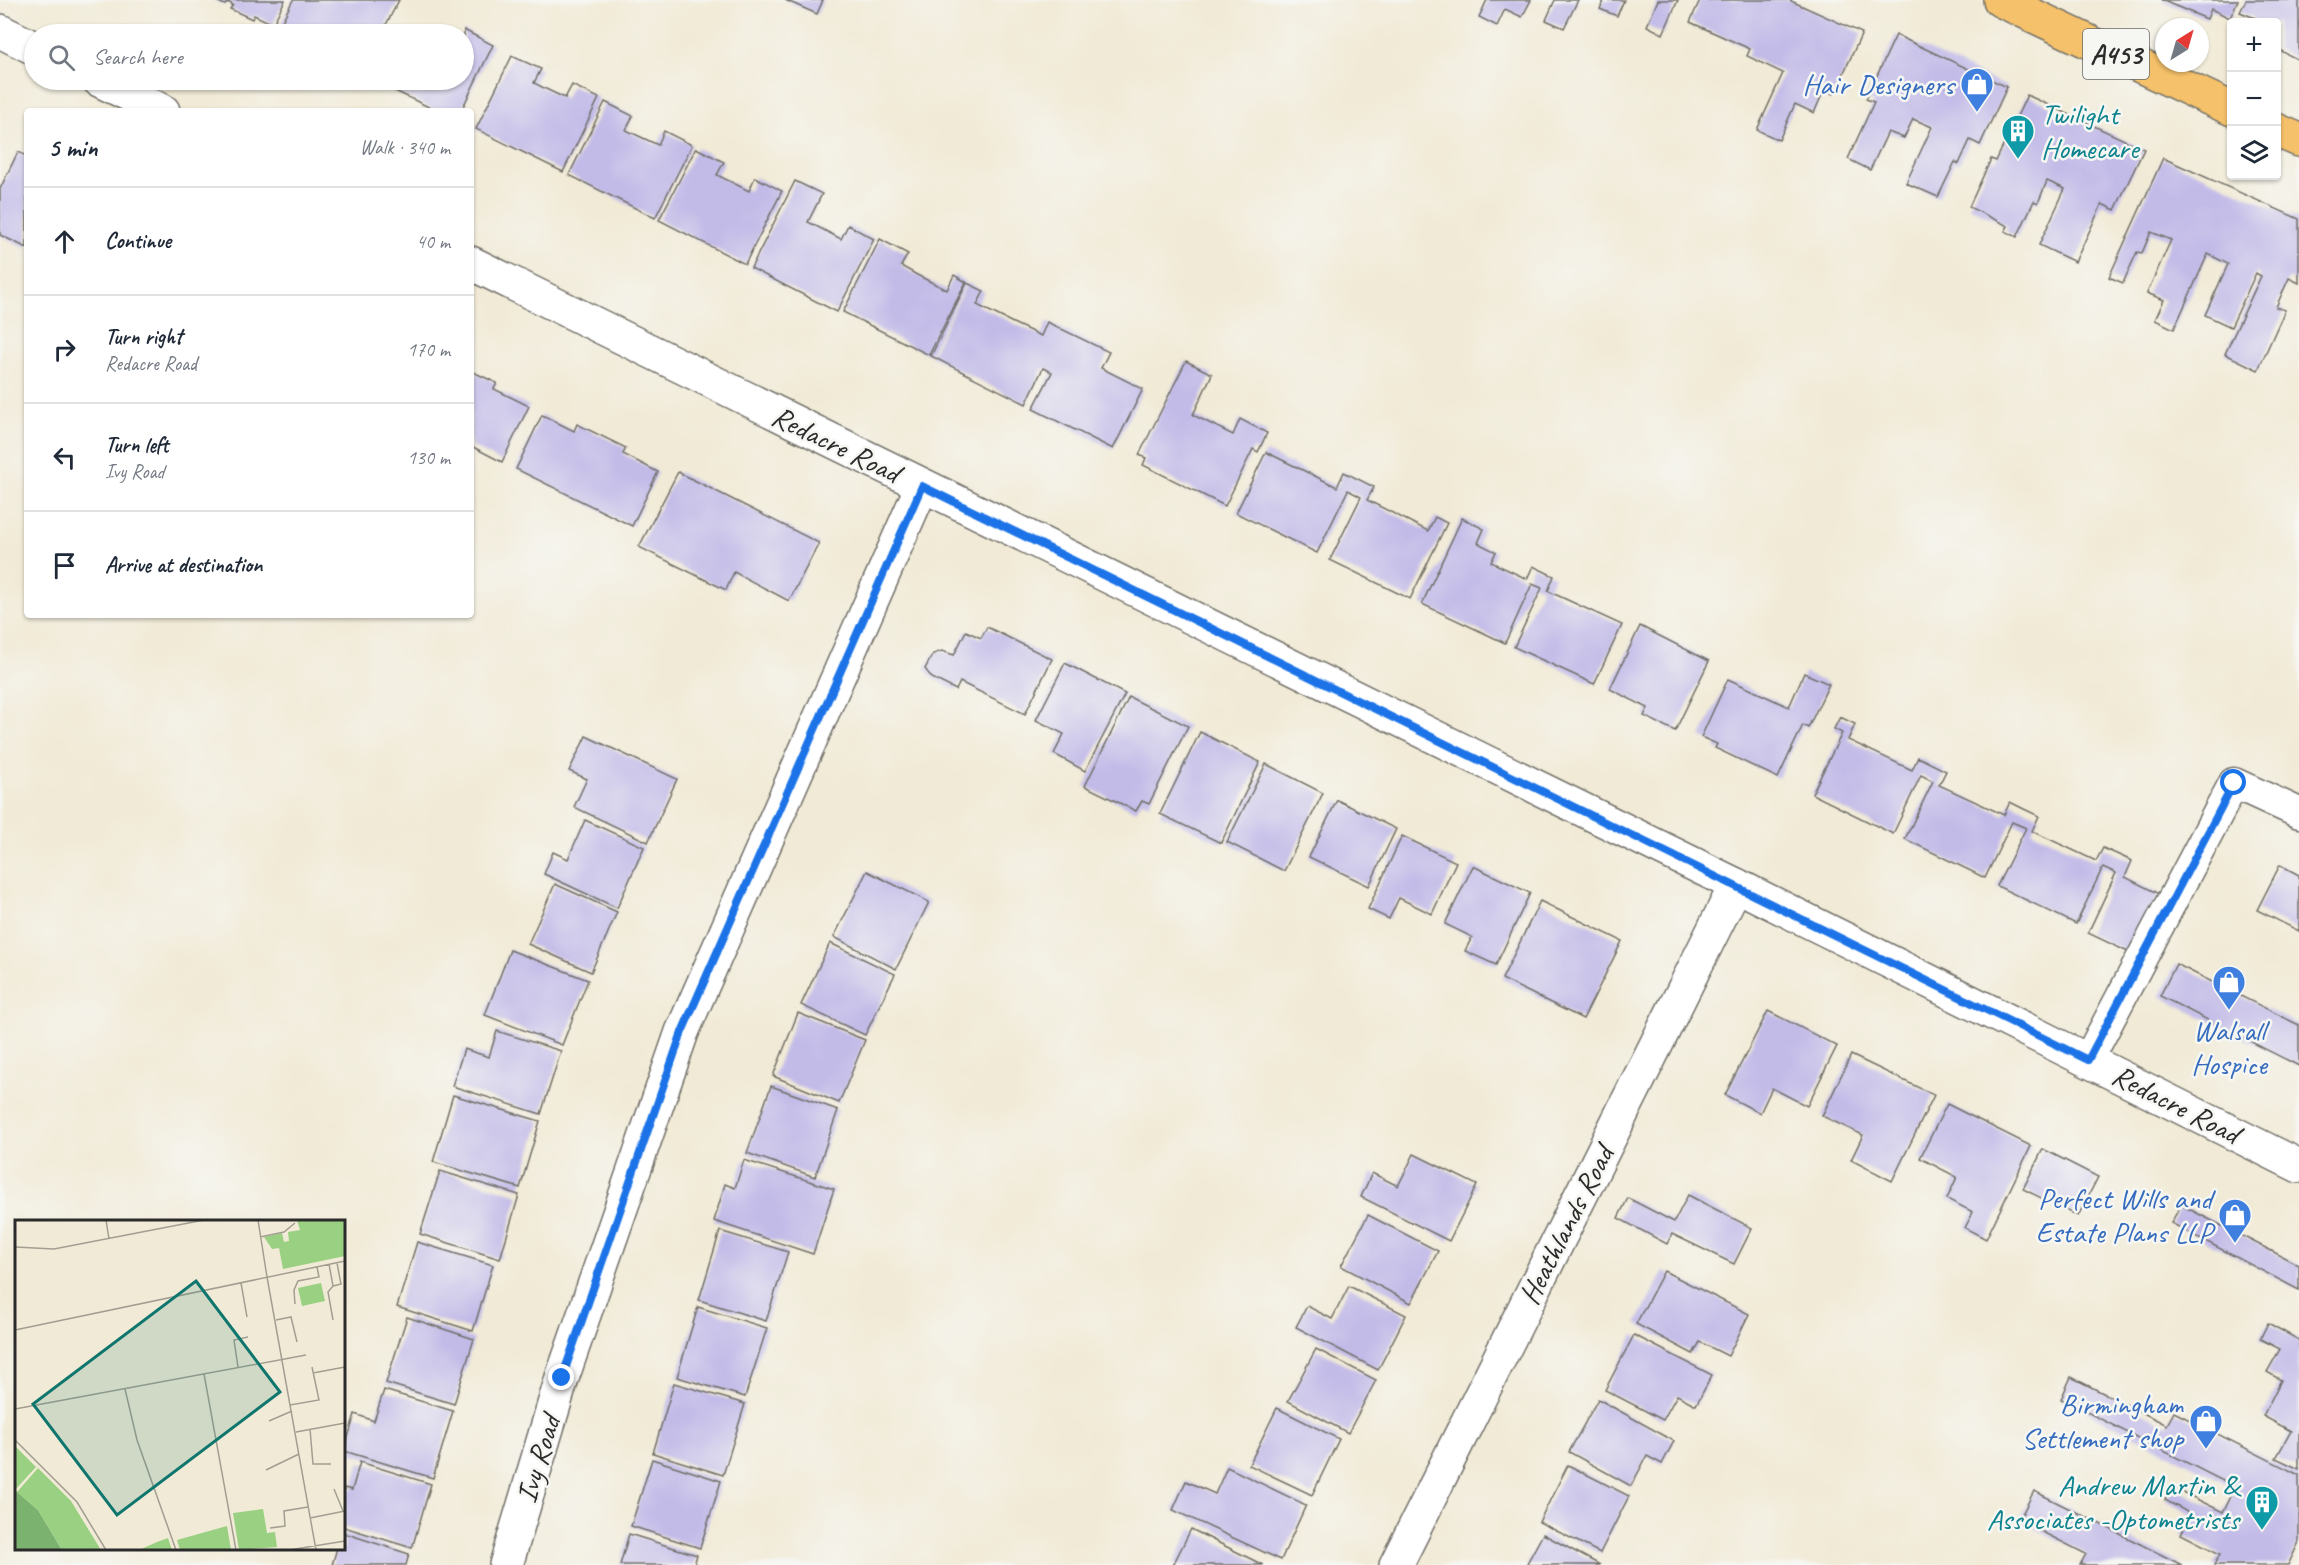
<!DOCTYPE html>
<html lang="en">
<head>
<meta charset="utf-8">
<style>
  body { margin:0; font-family:Caveat,sans-serif; background:#f6f6f7; color:#1f2937 }
  .controls { position:absolute; right:18px; top:18px; display:grid; overflow:hidden; border-radius:6px; box-shadow:0 2px 4px #0004 }
  .controls button { width:54px; height:54px; display:grid; place-items:center; padding:0; border:0; border-bottom:2px solid #e0e1e3; background:#fff; color:#1f2937; font:30px sans-serif }
  .compass { position:absolute; left:2155px; top:18px; width:54px; height:54px; border-radius:50%; background:#fff; box-shadow:0 2px 4px #0004; rotate:37deg }
  .stop { position:absolute; width:18px; height:18px; margin:-14px; border:4px solid #1a73e8; border-radius:50%; background:#fff }
  .stop.end { background:#1a73e8; border-color:#fff; box-shadow:0 2px 6px #0008 }
  .list { margin:0; padding:0; list-style:none }
  h2 { display:flex; justify-content:space-between; align-items:center; height:78px; margin:0; padding:0 24px; font-size:26px }
  h2 small { font-size:20px; font-weight:400; color:#747a83 }
  .list li { display:grid; grid-template-columns:39px 1fr auto; gap:18px; align-items:center; box-sizing:border-box; height:108px; padding:0 24px; border-top:2px solid #e0e1e3 }
  .list b { display:block; font-size:22px; white-space:nowrap }
  .list p { margin:0; font-size:20px; white-space:nowrap; color:#747a83 }
  .list em { font-size:20px; font-style:normal; color:#747a83 }
  .icon { flex:none; width:33px; height:33px; fill:none; stroke:currentColor; stroke-width:2; stroke-linecap:round; stroke-linejoin:round }
  .map { position:relative; flex:none; width:2299px; height:1565px; overflow:hidden }
  .search { position:absolute; background:#fff; box-shadow:0 2px 4px #0004; left:24px; top:24px; width:450px; height:66px; display:flex; align-items:center; gap:15px; box-sizing:border-box; padding:0 21px; border-radius:33px; color:#747a83; font-size:22px }
  .panel { position:absolute; background:#fff; box-shadow:0 2px 4px #0004; left:24px; top:108px; width:450px; height:510px; border-radius:6px }
  .map>svg:first-child { display:block }
  .building { fill:#c2bbe8 }
  .lines { fill:none; stroke-linecap:round; stroke-linejoin:round }
  .service-casing { stroke:#706e67; stroke-width:33 }
  .minor-casing { stroke:#706e67; stroke-width:36 }
  .primary-casing { stroke:#706e67; stroke-width:36 }
  .service { stroke:#fff; stroke-width:30 }
  .minor { stroke:#fff; stroke-width:33 }
  .primary { stroke:#f5c16b; stroke-width:33 }
  .route { stroke:#1a73e8; stroke-width:8 }
  .labels { text-anchor:middle; dominant-baseline:central; stroke-width:5; stroke-linejoin:round; paint-order:stroke }
  .shield { fill:#f6f6f2; stroke:#686867; stroke-width:1.5 }
  .shield-label { font-size:28px; font-weight:bold; fill:#2b2b2b }
  .shop-label { font-size:30px; fill:#366cbe; stroke:#f6f6f2; text-anchor:end }
  .culture-label { font-size:30px; fill:#0d838f; stroke:#f6f6f2; text-anchor:start }
  .street-label { font-size:30px; fill:#2b2b2b; stroke:#f6f6f2 }
  .inset-road { fill:none; stroke:#a29e92; stroke-width:1.5 }
  .view { fill:#0f766e; fill-opacity:0.15; stroke:#0f766e; stroke-width:3 }
  .inset-edge { fill:none; stroke:#2b2b2b; stroke-width:3 }
</style>
</head>
<body>
<div class="map">
<svg width="2299" height="1565" viewBox="0 0 2299 1565">
  <rect width="100%" height="100%" fill="#f6f6f2"/>
  <filter id="ink" filterUnits="userSpaceOnUse"><feTurbulence type="fractalNoise" baseFrequency=".0167" numOctaves="2"/><feDisplacementMap in="SourceGraphic" scale="12" xChannelSelector="R" yChannelSelector="G"/><feConvolveMatrix kernelMatrix="1 2 1 2 8 2 1 2 1" color-interpolation-filters="sRGB"/></filter>
  <filter id="wash" filterUnits="userSpaceOnUse"><feTurbulence type="fractalNoise" baseFrequency=".008" numOctaves="4" result="noise"/><feDisplacementMap in="SourceGraphic" scale="24" xChannelSelector="R" yChannelSelector="G"/><feGaussianBlur stdDeviation="1.35" result="paint"/><feColorMatrix in="noise" values="0 0 0 0 0 0 0 0 0 0 0 0 0 0 0 0 0 1.4 0 .05"/><feComposite in="paint" operator="in"/></filter>
  <g filter="url(#wash)">
    <rect width="100%" height="100%" fill="#f1ead6"/>
    <g id="blocks">
      <!-- building -->
      <g class="building">
        <polygon points="214,0 285,0 273,24 254,15 252,19 230,9 233,5 228,2 225,5"/>
        <polygon points="293,0 399,0 381,34 284,34 277,31"/>
        <polygon points="785,0 823,0 817,14"/>
        <polygon points="1487,0 1531,0 1522,17 1505,9 1497,26 1479,17"/>
        <polygon points="1555,0 1578,0 1564,28 1546,20"/>
        <polygon points="1604,0 1624,0 1617,16 1600,9"/>
        <polygon points="1658,0 1678,0 1663,34 1647,26"/>
        <polygon points="1700,0 1789,0 1862,33 1834,94 1824,90 1814,113 1795,104 1779,140 1757,130 1783,73 1747,56 1750,49 1690,22"/>
        <polygon points="2161,0 2238,0 2230,18 2211,9 2207,19"/>
        <polygon points="2246,0 2299,0 2299,60 2277,49 2277,22 2253,22 2255,18 2240,12"/>
        <polygon points="464,30 493,45 461,111 437,111 372,80 464,80"/>
        <polygon points="1896,35 2007,87 1980,145 1970,140 1959,164 1955,162 1938,197 1906,183 1932,127 1925,124 1913,119 1904,138 1888,132 1870,170 1848,159 1874,102 1866,99"/>
        <polygon points="512,56 541,69 534,83 550,91 565,98 572,85 599,98 563,172 476,129"/>
        <polygon points="2027,95 2144,149 2115,210 2102,204 2075,262 2039,245 2065,189 2047,181 2038,203 2034,201 2017,237 2005,231 2008,226 1969,207 1991,159 1996,161"/>
        <polygon points="605,102 633,116 626,130 643,138 658,145 664,131 692,145 655,218 569,175"/>
        <polygon points="696,148 724,162 717,175 749,191 755,177 782,191 745,264 659,220"/>
        <polygon points="18,152 27,156 27,248 0,235 0,189"/>
        <polygon points="2163,158 2299,219 2299,283 2289,278 2276,307 2285,310 2258,370 2225,354 2261,276 2256,273 2231,327 2205,315 2228,264 2208,254 2174,329 2155,320 2164,300 2147,293 2171,240 2151,232 2142,253 2137,252 2123,283 2109,277"/>
        <polygon points="795,181 822,194 808,222 841,239 848,225 874,239 837,312 751,268"/>
        <polygon points="880,239 908,254 901,266 917,275 947,290 954,275 966,282 929,355 843,312"/>
        <polygon points="967,283 984,291 977,305 1013,323 1041,336 1047,322 1109,352 1101,368 1143,389 1113,449 1033,409 1052,372 1043,368 1026,404 931,356"/>
        <polygon points="1186,361 1212,374 1193,415 1233,435 1240,419 1267,433 1258,452 1253,449 1225,506 1143,465 1146,458 1139,455"/>
        <polygon points="471,371 497,383 494,389 529,406 502,462 471,446"/>
        <polygon points="542,415 574,431 577,424 626,448 623,454 658,472 632,526 516,469"/>
        <polygon points="1266,452 1337,487 1344,472 1374,487 1367,500 1428,531 1435,517 1447,523 1410,599 1330,560 1361,497 1348,490 1317,553 1236,513"/>
        <polygon points="678,472 819,543 789,601 734,572 726,590 639,547"/>
        <polygon points="1462,518 1484,529 1478,543 1496,552 1491,562 1527,579 1533,566 1554,576 1548,591 1622,625 1594,684 1514,647 1542,588 1532,584 1505,643 1422,604"/>
        <polygon points="1640,626 1709,661 1675,731 1644,716 1648,708 1610,689"/>
        <polygon points="987,627 1052,659 1025,714 960,682 956,690 932,678 925,669 933,654 942,651 954,655 966,631 981,638"/>
        <polygon points="1065,663 1125,694 1085,771 1054,754 1064,734 1036,720"/>
        <polygon points="1804,673 1829,684 1808,728 1803,725 1778,778 1715,748 1717,744 1701,737 1728,679 1789,707"/>
        <polygon points="1129,697 1188,726 1149,804 1142,801 1136,811 1085,786"/>
        <polygon points="1840,717 1855,724 1848,740 1912,770 1918,757 1946,771 1939,785 2004,815 2010,802 2024,809 2039,816 2032,831 2096,861 2103,848 2132,861 2125,877 2159,894 2130,953 2088,933 2116,873 2103,867 2076,924 1997,886 2026,828 2012,822 1985,878 1905,839 1933,781 1921,775 1893,834 1812,794 1842,733 1834,729"/>
        <polygon points="1200,732 1260,762 1221,843 1160,814"/>
        <polygon points="586,736 677,779 648,842 574,807 587,779 569,771"/>
        <polygon points="1266,764 1323,793 1284,871 1227,842"/>
        <polygon points="1337,800 1396,829 1369,886 1309,857"/>
        <polygon points="585,820 644,847 617,908 544,874 553,852 568,859"/>
        <polygon points="1402,836 1456,862 1432,914 1399,898 1389,919 1368,909"/>
        <polygon points="2280,865 2299,875 2299,931 2257,910"/>
        <polygon points="1473,866 1530,893 1496,965 1465,951 1472,937 1445,924"/>
        <polygon points="867,871 929,902 896,969 834,937"/>
        <polygon points="555,884 617,912 591,972 528,944"/>
        <polygon points="1540,901 1622,941 1583,1019 1502,979"/>
        <polygon points="830,943 895,974 865,1035 801,1005"/>
        <polygon points="510,950 588,980 562,1045 485,1015"/>
        <polygon points="2176,964 2299,1025 2299,1066 2160,996"/>
        <polygon points="1768,1011 1837,1046 1807,1106 1772,1088 1760,1113 1725,1095"/>
        <polygon points="798,1013 865,1040 839,1103 773,1076"/>
        <polygon points="497,1031 561,1051 541,1114 452,1086 464,1049 489,1057"/>
        <polygon points="1851,1055 1934,1095 1892,1181 1851,1160 1863,1135 1822,1116"/>
        <polygon points="771,1086 838,1110 815,1177 747,1153"/>
        <polygon points="453,1095 540,1121 520,1188 433,1162"/>
        <polygon points="1947,1104 2031,1146 1986,1239 1965,1228 1973,1212 1947,1199 1957,1177 1920,1158"/>
        <polygon points="2043,1149 2098,1177 2078,1216 2023,1189"/>
        <polygon points="1414,1154 1477,1185 1449,1241 1361,1197 1372,1173 1398,1186"/>
        <polygon points="744,1160 834,1189 813,1254 714,1221 725,1184 735,1188"/>
        <polygon points="440,1171 519,1195 500,1259 420,1234"/>
        <polygon points="1688,1195 1752,1228 1734,1264 1672,1234 1667,1244 1618,1218 1628,1198 1674,1222"/>
        <polygon points="2181,1205 2299,1265 2299,1290 2171,1223"/>
        <polygon points="1368,1215 1438,1251 1411,1303 1341,1266"/>
        <polygon points="720,1231 788,1252 766,1321 699,1300"/>
        <polygon points="417,1242 493,1265 473,1331 397,1307"/>
        <polygon points="1664,1271 1749,1314 1728,1356 1700,1342 1693,1354 1636,1324"/>
        <polygon points="1349,1286 1406,1315 1378,1370 1296,1327 1307,1306 1332,1319"/>
        <polygon points="698,1307 767,1328 745,1397 677,1377"/>
        <polygon points="407,1317 474,1339 454,1404 386,1383"/>
        <polygon points="2268,1323 2299,1340 2299,1469 2276,1458 2291,1431 2263,1416 2281,1380 2267,1372 2280,1349 2260,1339"/>
        <polygon points="1634,1335 1712,1375 1696,1405 1677,1395 1663,1420 1605,1390"/>
        <polygon points="1316,1349 1376,1380 1348,1433 1288,1401"/>
        <polygon points="2071,1377 2167,1425 2174,1412 2299,1475 2299,1542 2288,1565 2214,1565 2220,1554 2181,1534 2191,1514 2165,1500 2172,1487 2223,1512 2235,1487 2061,1399"/>
        <polygon points="674,1383 745,1404 723,1475 653,1453"/>
        <polygon points="384,1390 453,1411 433,1478 344,1451 355,1414 374,1421"/>
        <polygon points="1598,1399 1674,1441 1662,1464 1647,1456 1631,1486 1569,1452"/>
        <polygon points="1277,1408 1339,1439 1312,1495 1249,1465"/>
        <polygon points="652,1459 721,1481 700,1548 631,1526"/>
        <polygon points="360,1462 431,1484 412,1548 344,1527 344,1488 352,1490"/>
        <polygon points="1568,1465 1629,1496 1600,1553 1539,1522"/>
        <polygon points="1227,1467 1306,1505 1281,1560 1173,1510 1186,1481 1215,1494"/>
        <polygon points="2034,1491 2182,1565 2080,1565 2086,1554 2019,1520"/>
        <polygon points="1191,1529 1263,1565 1173,1565"/>
        <polygon points="344,1533 409,1554 406,1565 332,1565 337,1548 344,1548"/>
        <polygon points="629,1534 697,1555 694,1565 620,1565"/>
        <polygon points="1543,1534 1600,1565 1526,1565"/>
      </g>
    </g>
  </g>
  <g filter="url(#ink)">
    <use href="#blocks" fill-opacity="0" stroke="#706e67" stroke-width="1.5"/>
    <g class="lines">
      <!-- service casing -->
      <g class="service-casing">
        <polyline id="service" points="2088,1060 2234,783 2299,813"/>
      </g>
      <!-- minor casing -->
      <g class="minor-casing">
        <g id="minor">
          <polyline points="0,31 34,48"/>
          <polyline points="99,80 163,111"/>
          <polyline points="471,263 1736,885 2299,1166"/>
          <polyline points="506,1565 562,1378 682,1032 922,486"/>
          <polyline points="1396,1565 1736,885"/>
        </g>
      </g>
      <!-- primary casing -->
      <g class="primary-casing">
        <g id="primary">
          <polyline points="2000,0 2232,109"/>
          <polyline points="2276,130 2299,140"/>
        </g>
      </g>
      <!-- service -->
      <use href="#service" class="service"/>
      <!-- minor -->
      <use href="#minor" class="minor"/>
      <!-- primary -->
      <use href="#primary" class="primary"/>
    </g>
  </g>
  <g class="lines" filter="url(#ink)">
    <!-- route -->
    <polyline class="route" points="562,1378 682,1032 922,486 2088,1060 2234,783"/>
  </g>
  <!-- icons -->
  <defs>
    <g id="shop-pin" transform="scale(1.725)"><path d="M0 17L-7.5 6A9.5 9.5 0 1 1 7.5 6Z" fill="#3f7fe0" stroke="#f6f6f2"/><path d="M-5-2.5h2.3a2.7 3.5 0 0 1 5.4 0H5L5.5 6h-11ZM-1.5-2.5h3a1.5 2.3 0 0 0-3 0Z" fill="#fff"/></g>
    <g id="building-pin" transform="scale(1.725)"><path d="M0 17L-7.5 6A9.5 9.5 0 1 1 7.5 6Z" fill="#0f9aa8" stroke="#f6f6f2"/><path d="M-4-6H4V6H1V3H-1V6H-4ZM-2.5-4.3h1.7v1.8h-1.7ZM.8-4.3h1.7v1.8H.8ZM-2.5-1h1.7V.8h-1.7ZM.8-1h1.7V.8H.8Z" fill="#fff"/></g>
  </defs>
  <g fill-rule="evenodd">
    <use href="#shop-pin" x="1977" y="84"/>
    <use href="#building-pin" x="2018" y="131"/>
    <use href="#shop-pin" x="2229" y="982"/>
    <use href="#shop-pin" x="2235" y="1215"/>
    <use href="#shop-pin" x="2206" y="1421"/>
    <use href="#building-pin" x="2262" y="1502"/>
  </g>
  <g class="labels">
    <!-- shield labels -->
    <rect class="shield" x="2083" y="29" width="66" height="50" rx="4.5"/>
    <g class="shield-label">
      <text x="2116" y="54">A453</text>
    </g>
    <!-- shop labels -->
    <g class="shop-label">
      <text x="1954" y="84">Hair Designers</text>
      <text x="2229" y="1030" text-anchor="middle">Walsall<tspan x="2229" dy="34">Hospice</tspan></text>
      <text x="2212" y="1198">Perfect Wills and<tspan x="2212" dy="34">Estate Plans LLP</tspan></text>
      <text x="2183" y="1404">Birmingham<tspan x="2183" dy="34">Settlement shop</tspan></text>
    </g>
    <!-- culture labels -->
    <g class="culture-label">
      <text x="2041" y="114">Twilight<tspan x="2041" dy="34">Homecare</tspan></text>
      <text x="2239" y="1485" text-anchor="end">Andrew Martin &amp;<tspan x="2239" dy="34">Associates -Optometrists</tspan></text>
    </g>
    <!-- street labels -->
    <g class="street-label">
      <text transform="translate(836 444) rotate(26)">Redacre Road</text>
      <text transform="translate(2176 1104) rotate(27)">Redacre Road</text>
      <text transform="translate(1566 1225) rotate(-63)">Heathlands Road</text>
      <text transform="translate(538 1459) rotate(-73)">Ivy Road</text>
    </g>
  </g>
  <!-- overview -->
  <g transform="translate(15 1220)">
    <rect width="330" height="330" fill="#f1ead6"/>
    <path d="M 306,63 L 310,81 L 287,86 L 283,68 Z" fill="#9ad081"/>
    <path d="M 0,270 L 23,290 L 47,330 L 0,330 Z" fill="#7bb26f"/>
    <path d="M 282,0 L 330,0 L 330,36 L 268,49 L 264,28 L 257,29 L 249,17 L 267,13 L 269,22 L 274,21 L 273,12 L 285,10 ZM 0,226 L 21,247 L 0,270 ZM 23,248 L 56,281 L 86,330 L 47,330 L 23,290 L 2,272 ZM 248,289 L 252,313 L 260,312 L 262,327 L 224,330 L 218,293 ZM 212,306 L 216,330 L 165,330 L 162,320 ZM 153,318 L 157,330 L 124,330 L 142,322 Z" fill="#9ad081"/>
    <path class="inset-road" d="M 91,0 L 94,19M 243,0 L 252,57M 245,17 L 269,12 L 280,3M 0,27 L 39,29 L 189,0M 314,44 L 318,66 L 326,64 L 322,43M 252,57 L 301,330M 226,63 L 232,97M 318,66 L 313,72 L 318,100M 280,84 L 279,70 L 283,61 L 304,57 L 302,47M 261,100 L 276,97 L 282,122M 0,110 L 330,41M 223,147 L 219,120 L 233,117M 298,153 L 330,147M 189,154 L 221,330M 110,169 L 122,220 L 161,330M 275,185 L 304,180 L 297,147M 0,189 L 291,135M 254,201 L 277,191M 295,209 L 298,244 L 316,244M 281,212 L 330,203M 0,220 L 62,282 L 91,330M 251,250 L 284,234M 319,269 L 328,291M 295,298 L 330,291M 255,308 L 270,306 L 269,291 L 293,287M 274,330 L 330,321"/>
    <path class="view" d="M 181,61 L 265,172 L 102,295 L 18,184 Z"/>
    <rect width="330" height="330" class="inset-edge"/>
  </g>
</svg>
<div class="controls">
<button>+</button>
<button>−</button>
<button><svg class="icon" aria-label="layers" viewBox="0 0 24 24"><path d="M12 4l9 5-9 5-9-5zM3 14l9 5 9-5"/></svg></button>
</div>
<svg class="compass" viewBox="-18 -18 36 36"><path d="M0-13l5 13h-10z" fill="#e53935"/><path d="M0 13l5-13h-10z" fill="#747a83"/></svg>
<div class="stop" style="left:2234px;top:783px"></div>
<div class="stop end" style="left:562px;top:1378px"></div>
<div class="search"><svg class="icon" aria-label="search" viewBox="0 0 24 24"><circle cx="10" cy="10" r="6"/><path d="M15 15l6 6"/></svg>Search here</div>
<section class="panel">
<h2>5 min<small>Walk · 340 m</small></h2>
<ul class="list">
<li><svg class="icon" aria-label="ahead" viewBox="0 0 24 24"><path d="M12 20V5M6 11l6-6 6 6"/></svg><div><b>Continue</b></div><em>40 m</em></li>
<li><svg class="icon" aria-label="right" viewBox="0 0 24 24"><path d="M7 20v-9h11M14 6l5 5-5 5"/></svg><div><b>Turn right</b><p>Redacre Road</p></div><em>170 m</em></li>
<li><svg class="icon" aria-label="left" viewBox="0 0 24 24"><path d="M17 20v-9H6M10 6l-5 5 5 5"/></svg><div><b>Turn left</b><p>Ivy Road</p></div><em>130 m</em></li>
<li><svg class="icon" aria-label="arrive" viewBox="0 0 24 24"><path d="M6 21V4h12l-3 4 3 4H6"/></svg><div><b>Arrive at destination</b></div></li>
</ul>
</section>
</div>
</body>
</html>
